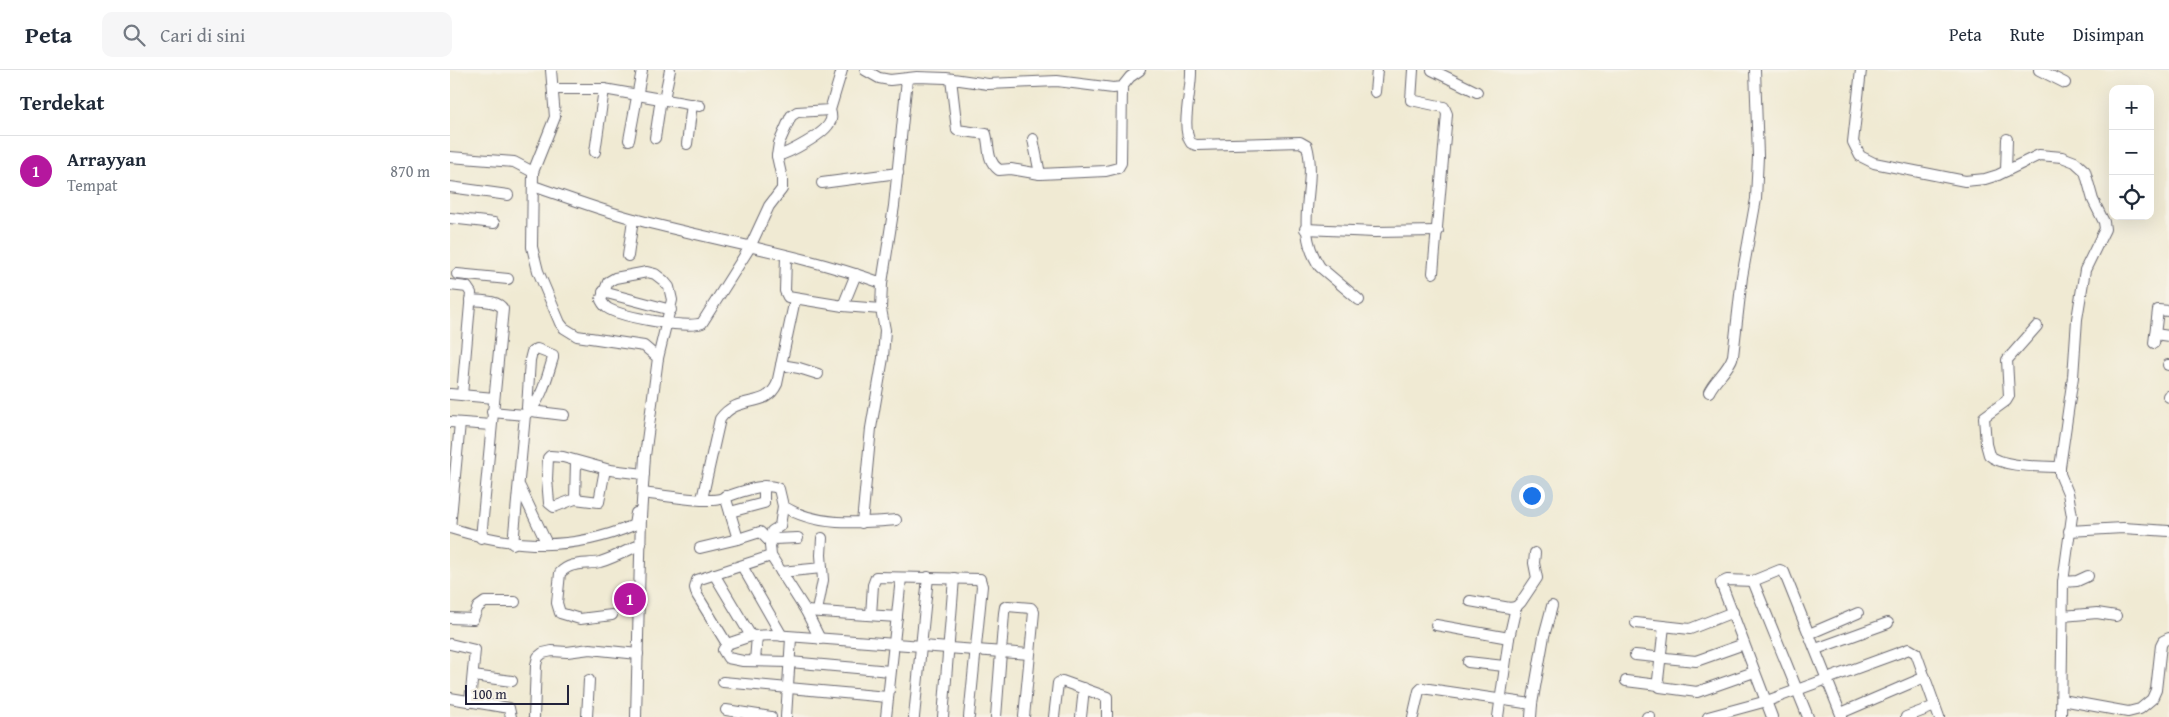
<!DOCTYPE html>
<html lang="id">
<head>
<meta charset="utf-8">
<style>
  body { margin:0; font-family:"Gentium Book Plus",serif; background:#f6f6f7; color:#1f2937 }
  .controls { position:absolute; right:15px; top:15px; display:grid; overflow:hidden; border-radius:10px; box-shadow:0 5px 20px #0002 }
  .controls button { width:45px; height:45px; display:grid; place-items:center; padding:0; border:0; border-bottom:1px solid #e0e1e3; background:#fff; color:#1f2937; font:25px sans-serif }
  .scale { position:absolute; left:15px; bottom:12px; width:104px; box-sizing:border-box; padding-left:5px; border:2px solid #22223b; border-top:0; font-size:14px; line-height:18px; white-space:nowrap; color:#22223b; -webkit-text-stroke:4px #f7f3e8; paint-order:stroke }
  .you { position:absolute; left:1081px; top:425px; width:18px; height:18px; margin:-12px; border:4px solid #fff; border-radius:50%; background:#1a73e8; box-shadow:0 0 0 8px #1a73e833 }
  .badge { display:grid; place-items:center; width:32px; height:32px; border-radius:50%; background:#b5179e; color:#fff; font-size:16px; font-weight:700 }
  .pin { position:absolute; translate:-50% -50%; border:2px solid #fff; box-shadow:0 1px 5px #0006 }
  .list { margin:0; padding:0; list-style:none }
  h2 { display:flex; justify-content:space-between; align-items:center; height:65px; margin:0; padding:0 20px; font-size:21px }
  h2 small { font-size:16px; font-weight:400; color:#747a83 }
  .list li { display:grid; grid-template-columns:32px 1fr auto; gap:15px; align-items:center; box-sizing:border-box; height:70px; padding:0 20px; border-top:1px solid #e0e1e3 }
  .list b { display:block; font-size:19px; white-space:nowrap }
  .list p { margin:0; font-size:16px; white-space:nowrap; color:#747a83 }
  .list em { font-size:16px; font-style:normal; color:#747a83 }
  .icon { flex:none; width:28px; height:28px; fill:none; stroke:currentColor; stroke-width:2; stroke-linecap:round; stroke-linejoin:round }
  .map { position:relative; flex:none; width:1719px; height:647px; overflow:hidden }
  header { display:flex; align-items:center; gap:30px; box-sizing:border-box; height:70px; padding:0 25px; background:#fff; border-bottom:1px solid #e0e1e3 }
  header strong { font-size:24px }
  nav { display:flex; gap:28px; margin-inline-start:auto; font-size:18px }
  .search { width:350px; height:45px; background:#f6f6f7; display:flex; align-items:center; gap:12px; box-sizing:border-box; padding:0 18px; border-radius:10px; color:#747a83; font-size:19px }
  main { display:flex }
  aside { flex:1; background:#fff }
  .map>svg:first-child { display:block }
  .lines { fill:none; stroke-linecap:round; stroke-linejoin:round }
  .minor-casing { stroke:#6a6870; stroke-width:12 }
  .minor { stroke:#fff; stroke-width:10 }
</style>
</head>
<body>
<header>
<strong>Peta</strong>
<div class="search"><svg class="icon" aria-label="search" viewBox="0 0 24 24"><circle cx="10" cy="10" r="6"/><path d="M15 15l6 6"/></svg>Cari di sini</div>
<nav><a>Peta</a><a>Rute</a><a>Disimpan</a></nav>
</header>
<main>
<aside>
<h2>Terdekat<small></small></h2>
<ul class="list">
<li><span class="badge">1</span><div><b>Arrayyan</b><p>Tempat</p></div><em>870 m</em></li>
</ul>
</aside>
<div class="map">
<svg width="1719" height="647" viewBox="0 0 1719 647">
  <rect width="100%" height="100%" fill="#f7f3e8"/>
  <filter id="ink" filterUnits="userSpaceOnUse"><feTurbulence type="fractalNoise" baseFrequency=".02" numOctaves="2"/><feDisplacementMap in="SourceGraphic" scale="10" xChannelSelector="R" yChannelSelector="G"/><feConvolveMatrix kernelMatrix="1 2 1 2 8 2 1 2 1" color-interpolation-filters="sRGB"/></filter>
  <filter id="wash" filterUnits="userSpaceOnUse"><feTurbulence type="fractalNoise" baseFrequency=".0096" numOctaves="4" result="noise"/><feDisplacementMap in="SourceGraphic" scale="20" xChannelSelector="R" yChannelSelector="G"/><feGaussianBlur stdDeviation="1.12" result="paint"/><feColorMatrix in="noise" values="0 0 0 0 0 0 0 0 0 0 0 0 0 0 0 0 0 1.4 0 .05"/><feComposite in="paint" operator="in"/></filter>
  <g filter="url(#wash)">
    <rect width="100%" height="100%" fill="#f0ead3"/>
  </g>
  <g filter="url(#ink)">
    <g class="lines">
      <!-- minor casing -->
      <g class="minor-casing">
        <g id="minor">
          <polyline points="101,0 105,47 83,102 82,177 88,201 110,253 114,258 127,266 194,276 208,288 195,386 191,447 186,647"/>
          <polyline points="415,0 429,8 440,10 467,7 496,8 538,14 607,11 663,18 672,17 680,7 690,0"/>
          <path d="M 741,0 C 742,19 730,58 741,73 L 746,75 L 850,72 L 857,76 C 868,116 842,157 870,197 L 909,230"/>
          <polyline points="963,0 961,30 994,37 997,44 983,203"/>
          <polyline points="982,0 1027,22"/>
          <polyline points="1411,0 1403,72 1410,86 1424,93 1515,111 1535,109 1548,105 1589,85 1612,87 1625,92 1635,101 1643,130 1654,152 1655,159 1635,200 1627,249 1623,307 1610,397 1610,404 1618,423 1622,446 1613,512 1611,647"/>
          <polyline points="1589,0 1615,13"/>
          <path d="M 501,9 L 507,60 L 536,64 C 540,78 536,90 549,100 L 561,99 L 590,104"/>
          <polyline points="103,19 154,19 250,36"/>
          <polyline points="925,22 927,0"/>
          <polyline points="214,29 220,0"/>
          <polyline points="205,68 211,28"/>
          <polyline points="583,69 590,104 656,101 668,98 671,93 672,17"/>
          <polyline points="179,70 192,0"/>
          <polyline points="237,74 242,34"/>
          <polyline points="145,82 154,19"/>
          <path d="M 327,86 C 339,83 375,64 380,52 C 382,49 381,43 380,40"/>
          <polyline points="0,87 64,92 83,102"/>
          <polyline points="1556,101 1557,69"/>
          <polyline points="372,113 448,103"/>
          <path d="M 83,116 C 119,128 155,142 192,151 C 272,172 354,185 432,213"/>
          <polyline points="0,117 58,125"/>
          <polyline points="0,148 44,153"/>
          <polyline points="855,159 925,162 988,161"/>
          <polyline points="178,186 183,149"/>
          <polyline points="336,186 335,221 338,227 393,236 431,239"/>
          <polyline points="7,204 58,209"/>
          <polyline points="0,215 17,217 21,223 12,325"/>
          <polyline points="153,222 221,240"/>
          <path d="M 20,230 C 31,231 48,230 53,239 L 31,468"/>
          <polyline points="393,236 406,204"/>
          <path d="M 1587,256 L 1557,290 L 1559,326 L 1556,331 L 1534,347 L 1536,374 L 1539,385 C 1554,398 1590,396 1610,397"/>
          <polyline points="1705,264 1719,266"/>
          <polyline points="1704,273 1708,240 1719,241"/>
          <path d="M 208,288 L 222,230 L 219,217 L 214,211 L 205,204 L 197,202 L 165,208 L 158,212 L 151,230 C 153,234 155,237 159,239 C 174,247 237,259 252,253 L 300,177 L 319,136 L 332,119 L 332,109 L 327,86 L 329,73 L 341,46 L 347,42 L 380,40 L 392,0"/>
          <polyline points="331,295 349,298 368,304"/>
          <polyline points="1718,295 1719,295"/>
          <path d="M 1259,322 C 1266,308 1278,301 1283,286 L 1292,207 L 1306,129 L 1308,86 L 1305,0"/>
          <polyline points="0,324 44,328"/>
          <polyline points="1718,326 1719,327"/>
          <path d="M 42,342 L 75,345 C 91,333 97,307 103,288 L 103,285 L 87,279 L 82,282 L 80,290 L 77,338 L 81,341 L 114,345"/>
          <polyline points="0,352 41,355"/>
          <polyline points="155,399 149,432 125,429 104,437 99,433 97,409 98,388 100,386 113,387 160,400 194,404"/>
          <polyline points="70,417 97,474"/>
          <path d="M 193,423 C 210,425 257,433 270,429 C 283,425 317,410 329,419 L 333,436 C 366,457 409,453 446,450"/>
          <polyline points="125,429 126,392"/>
          <path d="M 252,429 L 270,349 C 289,323 315,340 327,314 L 345,229"/>
          <polyline points="280,442 314,433 314,416"/>
          <polyline points="412,453 421,358 433,288 435,260 431,239 432,213 444,136 457,9"/>
          <path d="M 0,458 C 64,478 121,482 184,455 L 186,443"/>
          <polyline points="0,458 10,353"/>
          <polyline points="1619,461 1673,458 1719,461"/>
          <polyline points="348,468 323,469 320,475 321,486 356,541 370,569"/>
          <polyline points="288,469 310,462 320,472"/>
          <polyline points="323,469 322,461 330,456 333,436"/>
          <polyline points="63,474 75,345"/>
          <polyline points="250,478 288,469 275,426"/>
          <polyline points="292,496 332,566"/>
          <polyline points="331,502 372,498"/>
          <polyline points="264,504 301,566"/>
          <polyline points="1303,511 1358,647"/>
          <polyline points="1613,512 1627,511 1638,506"/>
          <polyline points="1020,531 1060,538 1066,537 1059,568 1048,647"/>
          <polyline points="1066,537 1071,532 1087,508 1084,493 1085,483"/>
          <polyline points="356,541 447,547"/>
          <polyline points="367,541 373,510 371,485 372,468"/>
          <path d="M 162,545 L 130,549 L 110,543 L 107,533 L 110,503 C 121,491 136,495 150,492 C 164,488 178,480 191,474"/>
          <polyline points="421,545 423,515 426,507 530,509 532,516 519,647"/>
          <polyline points="1613,546 1647,543 1666,546"/>
          <polyline points="0,548 23,549 28,537 35,532 65,532"/>
          <polyline points="1186,553 1240,559 1283,542"/>
          <polyline points="986,555 1059,568"/>
          <polyline points="1214,556 1208,610 1210,617 1247,622 1304,602"/>
          <polyline points="1359,564 1408,543"/>
          <polyline points="0,574 25,580 20,632"/>
          <polyline points="277,574 247,525 245,518 247,510 321,486"/>
          <polyline points="1366,579 1438,553"/>
          <polyline points="1185,585 1246,591 1294,574"/>
          <polyline points="305,591 307,566"/>
          <polyline points="1018,592 1054,596"/>
          <polyline points="440,601 340,592 293,591 278,588 273,580 277,574 301,566 324,565 579,584"/>
          <polyline points="23,606 62,611"/>
          <polyline points="1176,611 1208,615"/>
          <polyline points="273,612 437,627"/>
          <polyline points="0,628 59,638 61,647"/>
          <polyline points="1612,630 1678,642 1690,639 1702,629 1706,620 1711,575 1713,571 1719,568"/>
          <polyline points="1082,634 1094,566 1102,536"/>
          <polyline points="276,640 321,647"/>
          <polyline points="1391,643 1475,607"/>
          <polyline points="84,647 86,595 88,587 93,583 102,581 117,582 140,579 188,584"/>
          <polyline points="137,647 139,610"/>
          <polyline points="336,647 341,568"/>
          <polyline points="436,647 451,508"/>
          <polyline points="464,647 478,507"/>
          <polyline points="493,647 504,508"/>
          <polyline points="546,647 554,543 555,537 558,536 581,538 584,542 574,647"/>
          <polyline points="604,647 608,613 612,611 657,627 657,647"/>
          <polyline points="631,647 634,618"/>
          <polyline points="963,647 969,621 972,618 1082,634 1081,647"/>
          <polyline points="1197,647 1200,647"/>
          <polyline points="1258,647 1317,631 1459,579 1466,583 1489,647"/>
          <polyline points="1322,647 1271,513 1277,510 1303,511 1330,500 1334,502 1392,647"/>
          <polyline points="1456,647 1485,636"/>
        </g>
      </g>
      <!-- minor -->
      <use href="#minor" class="minor"/>
    </g>
  </g>
</svg>
<div class="controls">
<button>+</button>
<button>−</button>
<button><svg class="icon" aria-label="locate" viewBox="0 0 24 24"><circle cx="12" cy="12" r="6"/><path d="M12 2v4M12 18v4M2 12h4M18 12h4"/></svg></button>
</div>
<div class="scale">100 m</div>
<div class="you"></div>
<div class="pin badge" style="left:180px;top:529px">1</div>
</div>
</main>
</body>
</html>
